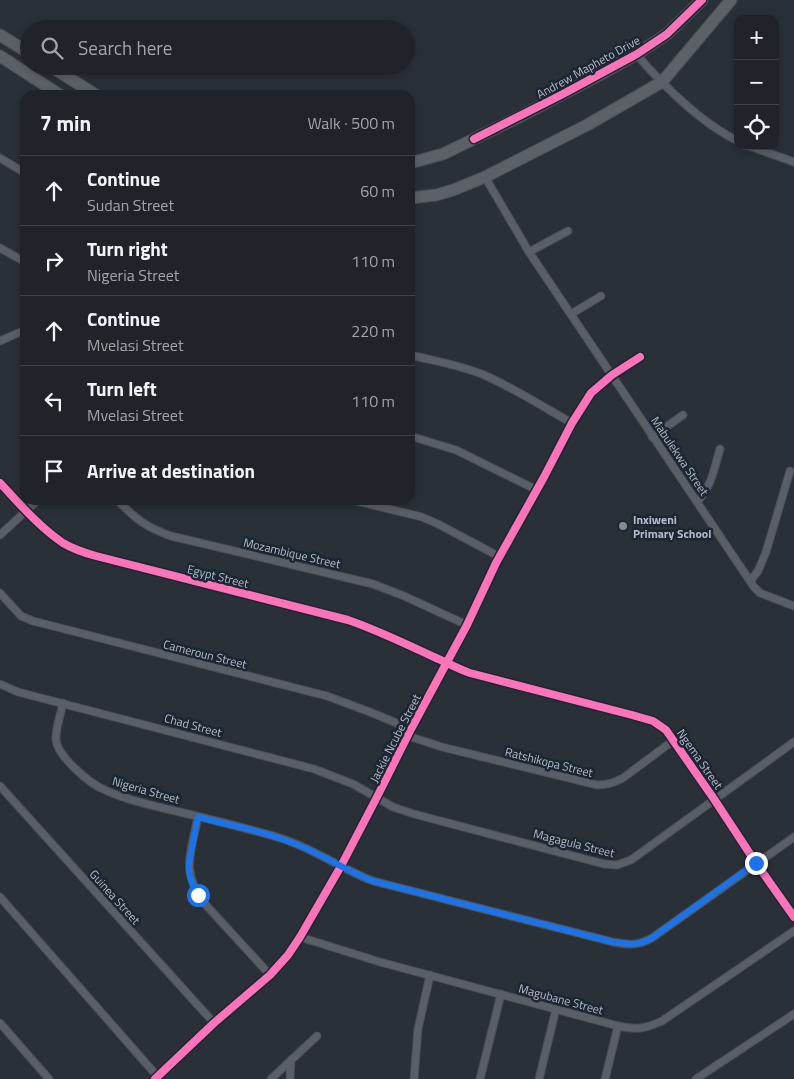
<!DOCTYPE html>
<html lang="en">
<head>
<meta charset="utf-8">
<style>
  body { margin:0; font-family:"Titillium Web",sans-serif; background:#2d3036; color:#f1f3f6 }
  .controls { position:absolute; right:15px; top:15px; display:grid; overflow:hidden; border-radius:10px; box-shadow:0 2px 8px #0003 }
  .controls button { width:45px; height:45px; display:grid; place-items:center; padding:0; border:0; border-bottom:1px solid #3d4147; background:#20242a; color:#f1f3f6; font:25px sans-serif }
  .stop { position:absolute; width:15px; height:15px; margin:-11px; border:4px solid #1a73e8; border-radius:50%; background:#fff }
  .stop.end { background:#1a73e8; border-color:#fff; box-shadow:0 1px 5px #0008 }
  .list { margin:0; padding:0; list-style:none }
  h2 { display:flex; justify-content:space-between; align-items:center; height:65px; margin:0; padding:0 20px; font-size:21px }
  h2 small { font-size:16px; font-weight:400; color:#a2a4a8 }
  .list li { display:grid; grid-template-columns:32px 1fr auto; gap:15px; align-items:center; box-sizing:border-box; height:70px; padding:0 20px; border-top:1px solid #3d4147 }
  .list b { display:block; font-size:19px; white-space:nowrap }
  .list p { margin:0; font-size:16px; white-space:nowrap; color:#a2a4a8 }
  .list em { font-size:16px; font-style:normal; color:#a2a4a8 }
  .icon { flex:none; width:28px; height:28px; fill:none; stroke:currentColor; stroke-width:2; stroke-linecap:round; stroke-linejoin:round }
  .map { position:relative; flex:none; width:794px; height:1079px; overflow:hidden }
  .search { position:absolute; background:#20242a; box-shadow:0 2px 8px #0003; left:20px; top:20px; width:395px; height:55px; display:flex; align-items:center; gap:12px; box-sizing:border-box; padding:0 18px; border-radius:28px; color:#a2a4a8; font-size:19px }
  .panel { position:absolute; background:#20242a; box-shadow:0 2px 8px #0003; left:20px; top:90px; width:395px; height:415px; border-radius:15px }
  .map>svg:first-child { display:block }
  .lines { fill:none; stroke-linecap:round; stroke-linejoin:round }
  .street-casing { stroke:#484c53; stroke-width:9 }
  .primary-casing { stroke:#484c55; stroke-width:13 }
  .street { stroke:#5a5e66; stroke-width:7 }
  .primary { stroke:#5c6168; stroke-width:11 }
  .cycleway-casing { stroke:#1d2633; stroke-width:11 }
  .cycleway { stroke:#fb73b8; stroke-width:8 }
  .route { stroke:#1a73e8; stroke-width:6 }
  .poi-dot { fill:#848b96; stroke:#1d2633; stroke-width:2 }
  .labels { text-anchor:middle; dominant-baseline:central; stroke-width:5; stroke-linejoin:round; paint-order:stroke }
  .street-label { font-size:12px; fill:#b4bcc9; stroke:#1d2633 }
  .poi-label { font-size:12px; font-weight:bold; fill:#b4bcc9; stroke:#1d2633; text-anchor:start }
</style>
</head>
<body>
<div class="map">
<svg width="794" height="1079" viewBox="0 0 794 1079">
  <rect width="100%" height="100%" fill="#2a3038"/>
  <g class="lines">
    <!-- street casing -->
    <g class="street-casing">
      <g id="street">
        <path d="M 637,54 C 643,63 650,70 658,78 C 681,102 707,126 738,141"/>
        <polyline points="749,146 794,162"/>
        <polyline points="0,158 25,173"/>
        <polyline points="485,177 529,252 754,587 760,593 794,606"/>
        <polyline points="0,248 25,262"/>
        <polyline points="529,252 568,231"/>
        <polyline points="571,314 601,296"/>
        <polyline points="0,341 25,330"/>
        <path d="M 410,355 C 435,361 460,365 484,375 C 514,388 543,407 572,423"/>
        <polyline points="410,436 446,447 456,450 537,490"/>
        <polyline points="652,437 683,415"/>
        <path d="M 0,483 C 20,504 39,527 63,543 C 73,549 85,553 96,556 L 348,620 C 377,630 406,644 434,657 C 446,662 458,669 470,673 L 632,715 L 653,721 L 666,730 L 714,799 L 756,863 L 794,917"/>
        <path d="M 117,500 C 136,519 145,527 171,536 L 373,584 L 404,596 L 467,625"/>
        <polyline points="352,500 422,517 438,524 500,557"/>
        <path d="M 697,502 C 712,486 714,469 720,449"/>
        <polyline points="0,535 38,500"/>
        <polyline points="750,581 758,571 766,552 790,471"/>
        <polyline points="0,593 21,616 33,621 327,696 370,712 411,729"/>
        <polyline points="0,684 18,692 314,769 353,784 393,807 414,814 604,864 617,865 631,860 794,742"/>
        <path d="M 63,703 C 61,713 55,730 56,740 C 58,757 90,784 105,790 C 124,799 146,804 167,809 C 205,818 243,827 280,838 C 313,848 341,869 373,881 L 613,942 C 629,945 637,946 652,938 L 794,837"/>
        <path d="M 408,736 L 442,747 L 597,785 C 607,785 614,783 623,778 L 674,740"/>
        <polyline points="0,786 214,1023"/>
        <path d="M 198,817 C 191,852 180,872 205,904 L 270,975"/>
        <polyline points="0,897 158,1077"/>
        <path d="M 300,937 L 380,962 L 618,1026 C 636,1030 645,1029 662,1021 L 794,931"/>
        <polyline points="0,1023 49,1079"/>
        <polyline points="155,1079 214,1023 270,975 288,955 300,937 341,866 377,797 411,729 467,625 496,563 544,477 572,423 591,393 612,375 640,357"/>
        <polyline points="271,1079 317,1036"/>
        <polyline points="290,1079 291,1060"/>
        <polyline points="414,1079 418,1029 430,975"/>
        <polyline points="480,1079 501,994"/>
        <polyline points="539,1079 556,1009"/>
        <polyline points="605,1079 618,1026"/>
        <polyline points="696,1079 794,1014"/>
      </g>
    </g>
    <!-- primary casing -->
    <g class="primary-casing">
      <g id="primary">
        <polyline points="0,35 29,53"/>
        <polyline points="0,56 60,95"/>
        <polyline points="50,66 96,95"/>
        <polyline points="410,163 443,154 519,117 603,73 637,54 667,34 702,0"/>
        <polyline points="410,198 436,195 453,190 485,177 587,125 662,82 731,0"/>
      </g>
    </g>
    <!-- street -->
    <use href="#street" class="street"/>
    <!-- primary -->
    <use href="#primary" class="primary"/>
    <!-- cycleway casing -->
    <g class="cycleway-casing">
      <g id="cycleway">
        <polyline points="474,139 563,94 637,54 667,34 702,0"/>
        <path d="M 0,483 C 20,504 39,527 63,543 C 73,549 85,553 96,556 L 348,620 C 377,630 406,644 434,657 C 446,662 458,669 470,673 L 632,715 L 653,721 L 666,730 L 714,799 L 756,863 L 794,917"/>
        <polyline points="155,1079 214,1023 270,975 288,955 300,937 341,866 377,797 411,729 467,625 496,563 544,477 572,423 591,393 612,375 640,357"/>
      </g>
    </g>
    <!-- cycleway -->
    <use href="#cycleway" class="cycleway"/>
  </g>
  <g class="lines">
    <!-- route -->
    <path class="route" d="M 198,895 C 192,884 188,875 189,863 L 198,817 C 228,825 261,830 290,842 C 319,852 344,870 373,881 L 613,942 C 629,944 637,946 652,938 L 756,863"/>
  </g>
  <!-- markers -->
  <circle class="poi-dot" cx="623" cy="526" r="5"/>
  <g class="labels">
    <!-- street labels -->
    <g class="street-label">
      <text transform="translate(588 67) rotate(-29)">Andrew Mapheto Drive</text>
      <text transform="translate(680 456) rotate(56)">Mabulekwa Street</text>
      <text transform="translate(292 553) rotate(13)">Mozambique Street</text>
      <text transform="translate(218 576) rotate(14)">Egypt Street</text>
      <text transform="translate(205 654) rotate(14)">Cameroun Street</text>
      <text transform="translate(193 725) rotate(15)">Chad Street</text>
      <text transform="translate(395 738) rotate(-63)">Jackie Ncube Street</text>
      <text transform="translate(700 759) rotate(55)">Ngema Street</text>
      <text transform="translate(549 762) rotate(14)">Ratshikopa Street</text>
      <text transform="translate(146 790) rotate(16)">Nigeria Street</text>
      <text transform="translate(574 843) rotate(14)">Magagula Street</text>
      <text transform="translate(115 897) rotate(48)">Guinea Street</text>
      <text transform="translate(561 999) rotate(15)">Magubane Street</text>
    </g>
    <!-- poi labels -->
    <g class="poi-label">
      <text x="633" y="519">Inxiweni<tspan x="633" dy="14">Primary School</tspan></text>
    </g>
  </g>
</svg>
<div class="controls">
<button>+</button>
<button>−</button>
<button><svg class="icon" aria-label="locate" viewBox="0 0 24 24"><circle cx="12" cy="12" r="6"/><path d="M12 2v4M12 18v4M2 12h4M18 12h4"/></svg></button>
</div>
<div class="stop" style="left:198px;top:895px"></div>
<div class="stop end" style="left:756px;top:863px"></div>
<div class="search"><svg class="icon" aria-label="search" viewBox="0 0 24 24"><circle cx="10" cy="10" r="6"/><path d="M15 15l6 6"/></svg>Search here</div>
<section class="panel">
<h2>7 min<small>Walk · 500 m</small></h2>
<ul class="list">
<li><svg class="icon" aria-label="ahead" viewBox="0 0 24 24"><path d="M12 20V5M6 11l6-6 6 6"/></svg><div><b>Continue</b><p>Sudan Street</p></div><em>60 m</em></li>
<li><svg class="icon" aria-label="right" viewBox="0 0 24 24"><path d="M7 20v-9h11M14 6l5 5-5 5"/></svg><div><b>Turn right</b><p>Nigeria Street</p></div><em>110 m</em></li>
<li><svg class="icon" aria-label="ahead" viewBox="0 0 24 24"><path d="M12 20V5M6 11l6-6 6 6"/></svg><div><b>Continue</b><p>Mvelasi Street</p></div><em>220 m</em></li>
<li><svg class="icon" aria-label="left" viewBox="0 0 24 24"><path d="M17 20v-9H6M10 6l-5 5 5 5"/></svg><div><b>Turn left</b><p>Mvelasi Street</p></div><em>110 m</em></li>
<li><svg class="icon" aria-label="arrive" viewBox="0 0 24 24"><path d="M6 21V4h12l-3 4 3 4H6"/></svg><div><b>Arrive at destination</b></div></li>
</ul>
</section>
</div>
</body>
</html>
